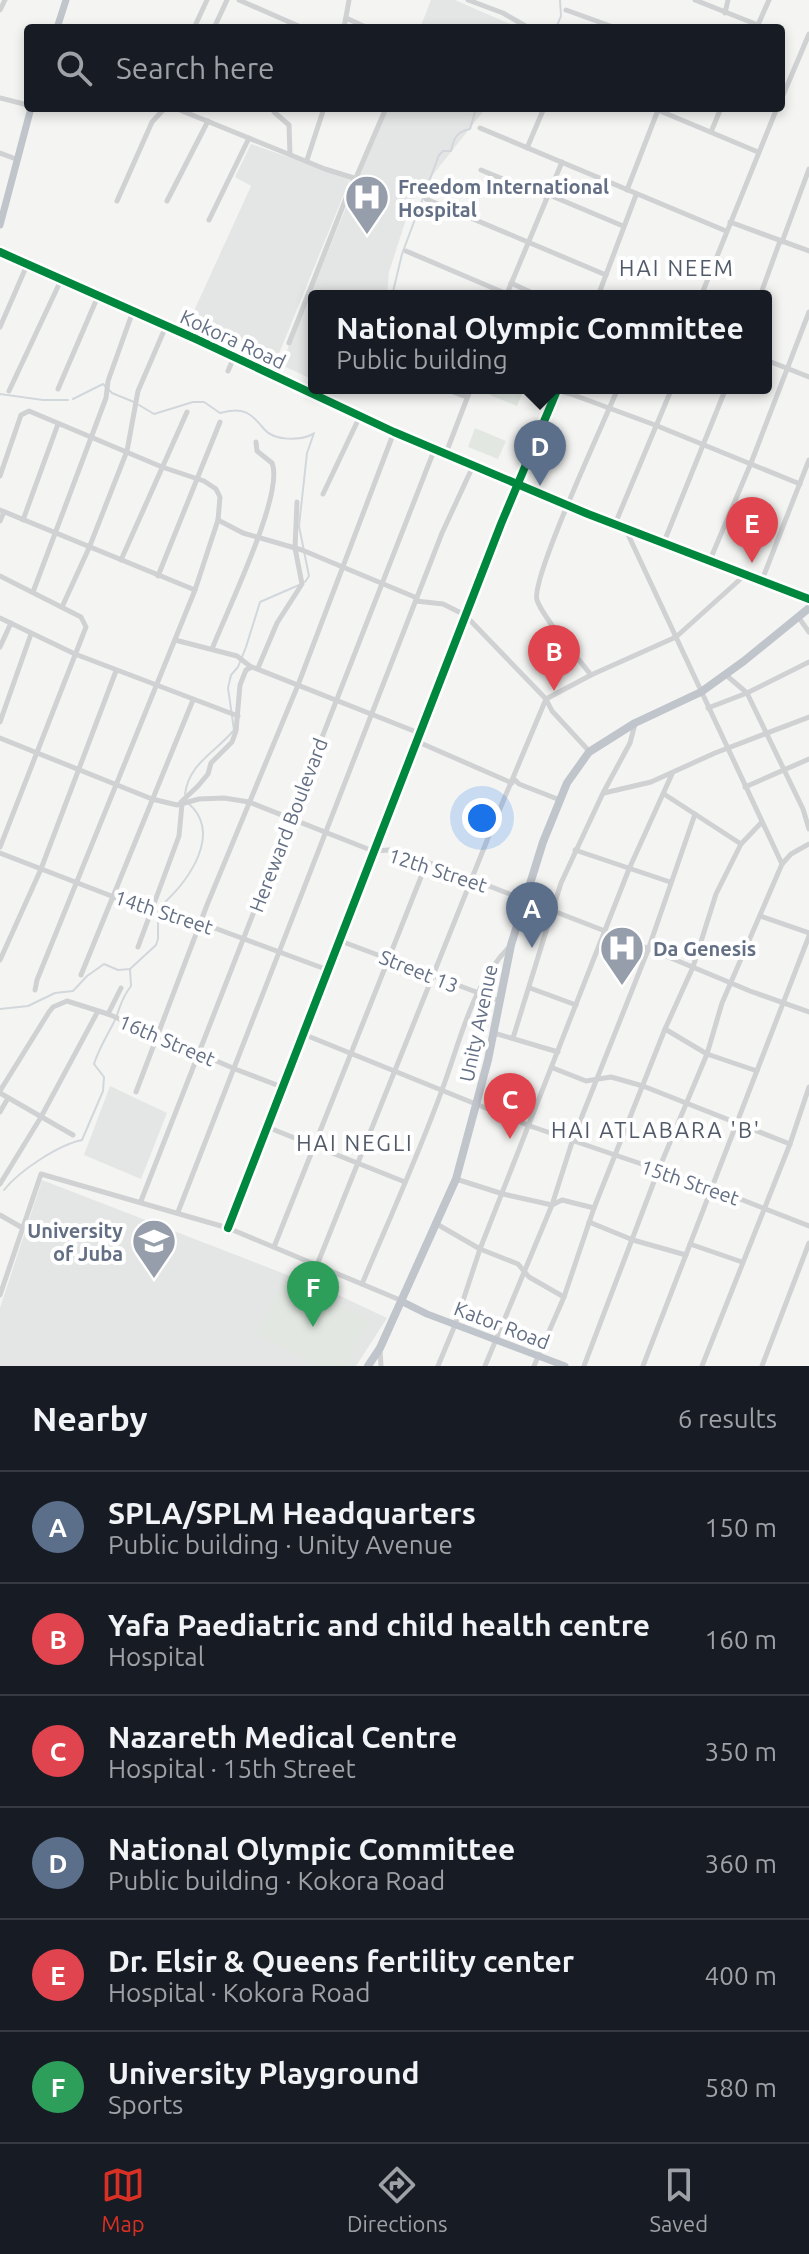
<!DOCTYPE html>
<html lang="en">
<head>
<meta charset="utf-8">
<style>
  body { margin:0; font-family:Ubuntu,sans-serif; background:#242831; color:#f1f3f6 }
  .you { position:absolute; left:482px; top:818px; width:28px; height:28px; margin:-20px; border:6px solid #fff; border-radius:50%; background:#1a73e8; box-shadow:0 0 0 12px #1a73e833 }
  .badge { display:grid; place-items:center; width:52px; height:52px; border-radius:50%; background:#d93025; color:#fff; font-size:26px; font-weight:700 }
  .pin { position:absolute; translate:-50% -66px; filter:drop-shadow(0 2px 4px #0008) }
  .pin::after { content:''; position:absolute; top:42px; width:28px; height:24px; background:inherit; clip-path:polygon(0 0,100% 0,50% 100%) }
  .popup { position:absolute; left:308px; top:290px; width:464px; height:104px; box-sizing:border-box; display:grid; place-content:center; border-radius:8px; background:#171b24; filter:drop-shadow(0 2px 6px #0005); font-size:26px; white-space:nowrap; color:#9ea1a6 }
  .popup b { font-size:30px; color:#f1f3f6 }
  .popup::after { content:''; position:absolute; left:50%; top:100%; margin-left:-16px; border:16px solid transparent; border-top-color:#171b24 }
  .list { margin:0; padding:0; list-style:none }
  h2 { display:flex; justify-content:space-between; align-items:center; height:104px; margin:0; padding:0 32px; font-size:34px }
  h2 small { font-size:26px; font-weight:400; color:#9ea1a6 }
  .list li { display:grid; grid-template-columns:52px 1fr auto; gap:24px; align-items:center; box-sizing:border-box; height:112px; padding:0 32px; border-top:2px solid #363941 }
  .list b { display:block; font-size:30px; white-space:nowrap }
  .list p { margin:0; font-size:26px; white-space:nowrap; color:#9ea1a6 }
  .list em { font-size:26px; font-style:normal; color:#9ea1a6 }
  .icon { flex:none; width:44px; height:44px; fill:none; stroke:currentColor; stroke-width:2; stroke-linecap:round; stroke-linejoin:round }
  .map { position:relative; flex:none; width:809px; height:1366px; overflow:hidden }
  .search { position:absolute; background:#171b24; box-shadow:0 4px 12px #0003; left:24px; right:24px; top:24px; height:88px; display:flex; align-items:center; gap:20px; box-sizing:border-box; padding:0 28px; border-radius:8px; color:#9ea1a6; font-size:30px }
  .sheet { height:776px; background:#171b24 }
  nav { display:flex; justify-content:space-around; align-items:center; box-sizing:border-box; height:112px; border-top:2px solid #363941; background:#171b24; font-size:22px; color:#9ea1a6 }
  nav a { display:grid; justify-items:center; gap:4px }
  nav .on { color:#d93025 }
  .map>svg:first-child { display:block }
  .built { fill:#e4e5e5 }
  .pitch { fill:#e2e8e1 }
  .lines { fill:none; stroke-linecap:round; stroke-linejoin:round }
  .stream { stroke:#d2d7db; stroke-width:2 }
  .street { stroke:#d0d1d2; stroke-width:5 }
  .secondary { stroke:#c0c4cb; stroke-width:7 }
  .primary { stroke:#c0c4cb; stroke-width:8 }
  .cycleway-casing { stroke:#fff; stroke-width:13 }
  .cycleway { stroke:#00873e; stroke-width:8 }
  .labels { text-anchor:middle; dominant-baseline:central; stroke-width:8; stroke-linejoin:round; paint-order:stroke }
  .poi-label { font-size:20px; font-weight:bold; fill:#636f84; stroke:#fff; text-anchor:start }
  .street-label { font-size:20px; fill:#636f84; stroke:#fff }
  .neighbourhood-label { font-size:22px; letter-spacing:2px; fill:#515a69; stroke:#fff }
</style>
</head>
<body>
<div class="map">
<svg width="809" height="1366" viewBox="0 0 809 1366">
  <rect width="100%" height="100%" fill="#f4f5f3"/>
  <!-- built -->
  <g class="built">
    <polygon points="431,0 455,0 519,28 420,28"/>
    <polygon points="387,108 486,108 412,201 389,272 387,296 314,296 314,380 281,365"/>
    <polygon points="251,144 350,179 276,361 188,324 251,186 235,177"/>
    <polygon points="110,1086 167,1113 141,1179 84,1155"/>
    <polygon points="42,1180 334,1293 387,1318 356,1366 0,1366 0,1308"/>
  </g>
  <!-- pitch -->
  <g class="pitch">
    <polygon points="492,388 514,388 523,392 517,406 490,395"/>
    <polygon points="475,428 506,441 498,459 468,447"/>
    <polygon points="286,1277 369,1321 345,1366 319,1366 257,1333"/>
  </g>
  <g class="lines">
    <!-- stream -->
    <g class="stream">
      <polyline points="556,28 561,16 560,0"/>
      <path d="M 392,296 L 402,254 L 439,155 L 443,151 L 451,151 C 454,138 456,132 470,129 L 475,112 L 479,108"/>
      <polyline points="346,391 350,388"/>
      <polyline points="0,394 43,400 68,400"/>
      <polyline points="73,399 103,384 112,393 134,402"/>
      <path d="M 139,405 L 154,414 L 193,402 L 204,402 L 220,413 C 243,406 251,413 264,429 C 274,441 300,441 313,434"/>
      <polyline points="305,582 309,576 299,526 307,453 314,433"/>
      <path d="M 185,794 C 189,763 216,752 234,730 L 228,688 L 231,675 L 238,667 L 246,647 L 260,602 L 299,585"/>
      <path d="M 163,904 C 189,880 223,833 188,803"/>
      <polyline points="0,1009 28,1006 55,993 73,991 87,976 104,964 118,970 130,969 156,945 158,939 158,918"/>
      <path d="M 4,1190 C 19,1171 58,1145 82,1140 L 103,1091 L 104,1077 L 94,1064 C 99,1048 107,1036 114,1022 C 121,1007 120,1000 131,986 L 130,969"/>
    </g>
    <!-- street -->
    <g class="street">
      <polyline points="239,0 303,28"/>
      <polyline points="468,0 503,13 529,28"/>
      <polyline points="695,0 758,25"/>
      <polyline points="0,10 5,0"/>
      <polyline points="566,10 616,28"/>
      <polyline points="725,13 728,0"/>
      <polyline points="346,18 368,28"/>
      <polyline points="757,27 769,0"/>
      <polyline points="194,28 207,0"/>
      <polyline points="214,28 227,0"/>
      <polyline points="344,28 349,0"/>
      <polyline points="0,98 28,105"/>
      <polyline points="781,100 809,34"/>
      <polyline points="175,108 325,169 354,178 289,343"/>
      <polyline points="274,108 274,112 289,125 290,154"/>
      <polyline points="653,108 758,152"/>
      <polyline points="480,128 726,231"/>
      <polyline points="711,132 721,108"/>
      <polyline points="527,148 544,108"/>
      <polyline points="0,153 16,159"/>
      <polyline points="307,160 324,108"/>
      <polyline points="481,170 546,197"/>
      <polyline points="355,180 386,108"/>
      <polyline points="627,190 658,110"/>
      <polyline points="547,194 623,226"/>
      <polyline points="426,199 606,275"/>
      <polyline points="117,201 152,122 165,108"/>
      <polyline points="167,201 208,121"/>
      <polyline points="209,220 249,138"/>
      <polyline points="730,222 809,251"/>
      <polyline points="782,242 809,169"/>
      <polyline points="406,251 507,294"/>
      <polyline points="511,283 539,296"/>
      <polyline points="506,296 562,162"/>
      <polyline points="598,296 636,195"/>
      <polyline points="701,296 777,108"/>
      <polyline points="760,296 780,241"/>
      <polyline points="0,327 27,265"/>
      <polyline points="766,360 809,377"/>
      <polyline points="228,371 234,357"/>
      <polyline points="442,388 467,397"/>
      <polyline points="548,388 571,394 655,425 800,484"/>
      <polyline points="58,389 98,296"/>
      <polyline points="9,391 61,280"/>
      <polyline points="446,453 471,388"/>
      <polyline points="0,476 21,415 29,411 162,467 204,481 216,489 220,497 218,520 195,590 37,980 35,990"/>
      <polyline points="323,494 360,416"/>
      <polyline points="0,510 195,590"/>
      <polyline points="23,520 58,424"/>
      <polyline points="218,520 243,533 302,550 417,598"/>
      <polyline points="0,521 4,512"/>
      <polyline points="615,524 672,388"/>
      <polyline points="625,528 782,864"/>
      <polyline points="664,542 726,388"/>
      <polyline points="121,560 187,412"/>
      <polyline points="710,560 751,463 809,312"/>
      <polyline points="0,576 81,617 86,627 0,847"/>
      <polyline points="158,576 220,422"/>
      <polyline points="762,580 809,460"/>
      <polyline points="33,592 106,398 108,381 133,311"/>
      <polyline points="416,601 443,604 465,615 546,699 552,711 589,751"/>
      <polyline points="62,607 89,548 127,451 138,391 166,326"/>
      <polyline points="0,618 75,654 238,716"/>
      <polyline points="799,618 809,632"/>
      <polyline points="175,640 237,656 251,667"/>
      <polyline points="0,647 11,623"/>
      <path d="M 212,649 C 225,615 285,493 272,463 L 257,451 L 256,442"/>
      <polyline points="258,668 277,623 302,584 295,548 297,502"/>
      <path d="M 591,675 C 578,658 543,618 537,600 C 530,580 606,418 618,388"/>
      <polyline points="726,675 747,693 803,809 809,829"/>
      <polyline points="708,708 747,693 809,662"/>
      <polyline points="0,722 31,634"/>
      <polyline points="0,738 152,799 177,805 199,799 224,798 249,802 373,851 389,850 427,862 623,938 750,991 809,1012"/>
      <polyline points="416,741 512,783"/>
      <polyline points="514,779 519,784 560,800"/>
      <polyline points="745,787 809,759"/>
      <polyline points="604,793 651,782 715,753 809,717"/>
      <polyline points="664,794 741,844"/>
      <polyline points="181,802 198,786 208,774 211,763 232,742 236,731 240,685 246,670 252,667 419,733"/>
      <polyline points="575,850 670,882"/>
      <polyline points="0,853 114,897 201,923 328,970"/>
      <polyline points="760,916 809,933"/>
      <polyline points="338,940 500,1001"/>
      <polyline points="138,947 179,836 182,804"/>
      <polyline points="0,960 41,869 116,671"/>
      <polyline points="81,975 193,700"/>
      <polyline points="530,988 576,1005"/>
      <polyline points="108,1014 121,988"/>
      <polyline points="665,1029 707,1054 757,1071"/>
      <polyline points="494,1033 558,1052"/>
      <polyline points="303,1034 530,1126 712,1188 809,1226"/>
      <polyline points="513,1038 561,883 603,793 630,743 635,724"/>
      <polyline points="553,1068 586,1081 611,1077 643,1086 790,1144"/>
      <polyline points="0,1091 49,1012 53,1007 67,1001 108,1014 235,1069 282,1087"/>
      <polyline points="136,1092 207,905 298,685 394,432"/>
      <polyline points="0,1093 73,1135"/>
      <polyline points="0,1112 8,1098"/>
      <polyline points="267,1127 405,1182"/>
      <polyline points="456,1179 503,1194 552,1205 562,1200 594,1208"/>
      <polyline points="0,1184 41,1117 98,1011"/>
      <polyline points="141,1201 435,448"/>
      <polyline points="178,1212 442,533 473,466"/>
      <polyline points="0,1215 21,1227"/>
      <polyline points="589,1222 633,1240 686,1255"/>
      <polyline points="435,1223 480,1249 518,1264 529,1277 564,1297"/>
      <polyline points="228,1228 501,524 558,388"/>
      <polyline points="690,1244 742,1262"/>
      <polyline points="274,1247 427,862"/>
      <polyline points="317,1265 494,823 546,699 591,675 676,637 746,574"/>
      <path d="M 362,1284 C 389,1220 418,1156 442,1090 C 461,1039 471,986 510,946"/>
      <polyline points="0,1295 41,1174 228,1228 400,1300"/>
      <polyline points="380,1349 381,1366"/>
      <polyline points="438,1366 455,1325 480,1249 629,869 672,774"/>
      <polyline points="485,1366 552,1205 573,1139 648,950 695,814"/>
      <polyline points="534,1366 564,1297 594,1208 665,1029 693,967 716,894 741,844 761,823"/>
      <polyline points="584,1366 658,1171 707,1054 722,1003 782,864 791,854 809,844"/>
      <polyline points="643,1366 809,936"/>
      <polyline points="702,1366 790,1144 809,1087"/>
      <polyline points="762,1366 809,1243"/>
    </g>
    <!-- secondary -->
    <g class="secondary">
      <polyline points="57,28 66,0"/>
      <polyline points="0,225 31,108"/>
      <polyline points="0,252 196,339 394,432 588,514 809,599"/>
      <polyline points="401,1301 427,1314 565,1366"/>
    </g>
    <!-- primary -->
    <polyline class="primary" points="368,1366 380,1348 456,1179 488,1060 511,945 543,842 567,783 589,752 635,723 701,692 744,661 809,608"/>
    <!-- cycleway casing -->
    <g class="cycleway-casing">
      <g id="cycleway">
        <polyline points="0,252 196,339 394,432 588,514 809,599"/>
        <polyline points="228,1228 501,524 558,388"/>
      </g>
    </g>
    <!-- cycleway -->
    <use href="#cycleway" class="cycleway"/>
  </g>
  <!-- icons -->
  <defs>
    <g id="hospital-pin" transform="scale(2.3)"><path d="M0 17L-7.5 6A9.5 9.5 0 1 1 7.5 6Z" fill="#969eab" stroke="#fff"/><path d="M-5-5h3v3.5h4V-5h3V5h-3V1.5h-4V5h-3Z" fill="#fff"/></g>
    <g id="university-pin" transform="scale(2.3)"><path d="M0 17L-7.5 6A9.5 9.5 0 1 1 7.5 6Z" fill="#969eab" stroke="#fff"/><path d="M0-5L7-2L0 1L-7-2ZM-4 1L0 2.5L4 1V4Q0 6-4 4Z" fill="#fff"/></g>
  </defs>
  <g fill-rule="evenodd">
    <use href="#hospital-pin" x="367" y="197"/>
    <use href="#hospital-pin" x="622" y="948"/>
    <use href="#university-pin" x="154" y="1241"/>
  </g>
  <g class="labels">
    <!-- poi labels -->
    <g class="poi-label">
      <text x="398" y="186">Freedom International<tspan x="398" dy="23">Hospital</tspan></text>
      <text x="653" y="948">Da Genesis</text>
      <text x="123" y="1230" text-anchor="end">University<tspan x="123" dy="23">of Juba</tspan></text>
    </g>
    <!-- street labels -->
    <g class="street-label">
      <text transform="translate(233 339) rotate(25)">Kokora Road</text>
      <text transform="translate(288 825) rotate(-69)">Hereward Boulevard</text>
      <text transform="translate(438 870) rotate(18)">12th Street</text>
      <text transform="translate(164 912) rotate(18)">14th Street</text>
      <text transform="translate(419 971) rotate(22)">Street 13</text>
      <text transform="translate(478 1023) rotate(-78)">Unity Avenue</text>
      <text transform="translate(167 1040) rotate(23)">16th Street</text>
      <text transform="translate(690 1182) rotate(19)">15th Street</text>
      <text transform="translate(502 1325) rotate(21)">Kator Road</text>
    </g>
    <!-- neighbourhood labels -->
    <g class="neighbourhood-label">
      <text x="677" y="267">HAI NEEM</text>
      <text x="656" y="1129">HAI ATLABARA 'B'</text>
      <text x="355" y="1142">HAI NEGLI</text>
    </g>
  </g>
</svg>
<div class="you"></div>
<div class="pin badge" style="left:532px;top:948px;background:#5c6f8a">A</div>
<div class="pin badge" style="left:554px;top:691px;background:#e0444e">B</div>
<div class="pin badge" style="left:510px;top:1139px;background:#e0444e">C</div>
<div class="pin badge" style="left:540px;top:486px;background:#5c6f8a">D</div>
<div class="popup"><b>National Olympic Committee</b>Public building</div>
<div class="pin badge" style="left:752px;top:563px;background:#e0444e">E</div>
<div class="pin badge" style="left:313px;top:1327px;background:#2e9e5b">F</div>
<div class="search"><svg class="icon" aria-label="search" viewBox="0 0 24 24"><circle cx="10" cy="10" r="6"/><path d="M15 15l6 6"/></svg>Search here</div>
</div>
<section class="sheet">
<h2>Nearby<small>6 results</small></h2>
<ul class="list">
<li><span class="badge" style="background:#5c6f8a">A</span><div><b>SPLA/SPLM Headquarters</b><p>Public building · Unity Avenue</p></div><em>150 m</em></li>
<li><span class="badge" style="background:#e0444e">B</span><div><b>Yafa Paediatric and child health centre</b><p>Hospital</p></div><em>160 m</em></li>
<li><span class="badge" style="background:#e0444e">C</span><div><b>Nazareth Medical Centre</b><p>Hospital · 15th Street</p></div><em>350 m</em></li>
<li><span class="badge" style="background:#5c6f8a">D</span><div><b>National Olympic Committee</b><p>Public building · Kokora Road</p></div><em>360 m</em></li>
<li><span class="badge" style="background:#e0444e">E</span><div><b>Dr. Elsir &amp; Queens fertility center</b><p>Hospital · Kokora Road</p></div><em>400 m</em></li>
<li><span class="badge" style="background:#2e9e5b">F</span><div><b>University Playground</b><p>Sports</p></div><em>580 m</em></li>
</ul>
</section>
<nav>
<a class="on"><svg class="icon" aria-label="map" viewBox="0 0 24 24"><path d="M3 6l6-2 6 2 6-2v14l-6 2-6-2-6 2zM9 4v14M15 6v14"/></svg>Map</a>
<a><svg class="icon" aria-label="directions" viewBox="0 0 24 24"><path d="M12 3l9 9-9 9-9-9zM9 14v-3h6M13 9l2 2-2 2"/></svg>Directions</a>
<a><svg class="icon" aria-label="saved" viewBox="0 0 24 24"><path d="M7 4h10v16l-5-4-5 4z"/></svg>Saved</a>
</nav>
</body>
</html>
